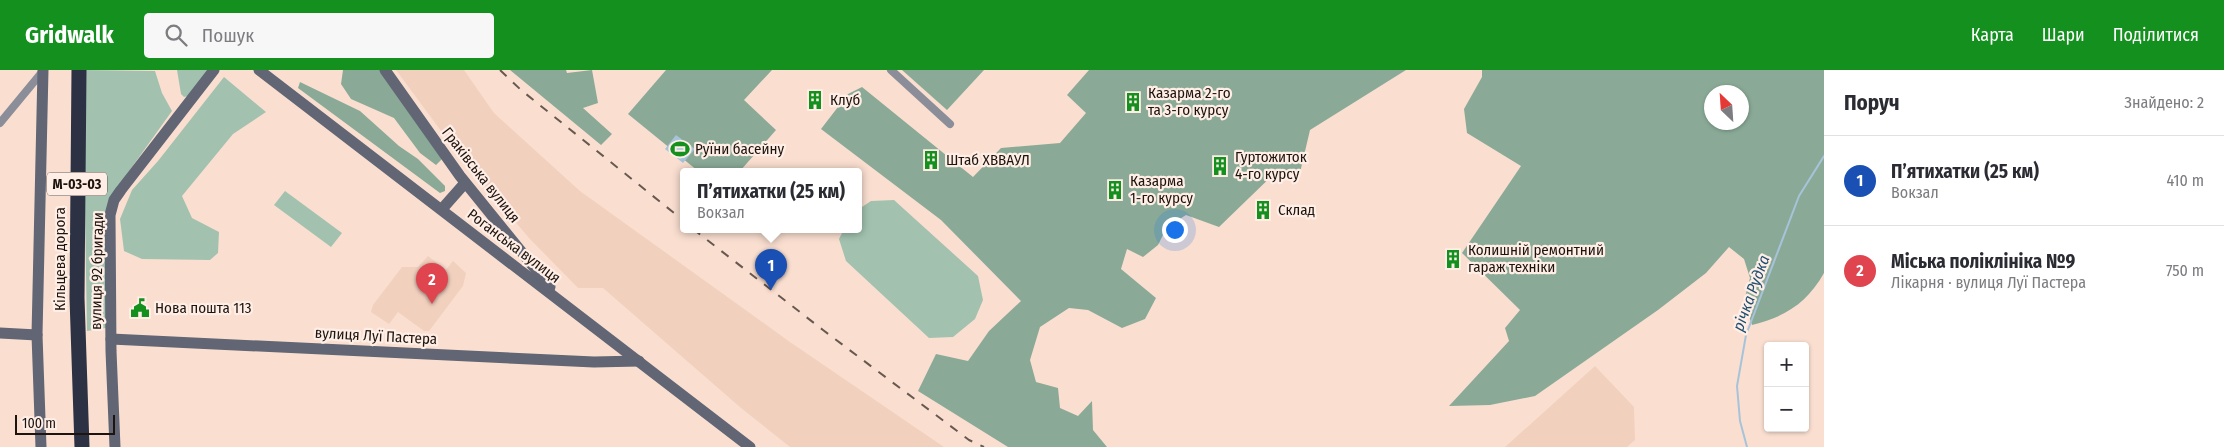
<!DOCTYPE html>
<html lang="uk">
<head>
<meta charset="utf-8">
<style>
  body { margin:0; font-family:"Fira Sans Condensed",sans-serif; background:#f7f7f7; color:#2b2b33 }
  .controls { position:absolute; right:15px; bottom:15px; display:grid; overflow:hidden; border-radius:5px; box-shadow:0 1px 4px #0004 }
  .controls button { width:45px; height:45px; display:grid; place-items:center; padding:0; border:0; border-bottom:1px solid #e1e1e2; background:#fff; color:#2b2b33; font:25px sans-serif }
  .compass { position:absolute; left:1704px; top:15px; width:45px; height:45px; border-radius:50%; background:#fff; box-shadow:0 1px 4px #0004; rotate:335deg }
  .scale { position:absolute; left:15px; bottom:12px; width:100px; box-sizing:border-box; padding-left:5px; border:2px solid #1d140f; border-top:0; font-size:14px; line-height:18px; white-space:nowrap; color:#1d140f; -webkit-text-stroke:4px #ffeee6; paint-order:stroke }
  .you { position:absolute; left:1174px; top:159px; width:18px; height:18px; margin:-12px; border:4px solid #fff; border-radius:50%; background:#1a73e8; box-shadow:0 0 0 8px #1a73e833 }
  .badge { display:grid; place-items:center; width:32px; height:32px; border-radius:50%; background:#13901e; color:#fff; font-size:16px; font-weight:700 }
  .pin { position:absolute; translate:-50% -41px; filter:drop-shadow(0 1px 2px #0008) }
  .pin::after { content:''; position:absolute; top:26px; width:18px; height:15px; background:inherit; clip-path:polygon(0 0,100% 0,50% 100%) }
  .popup { position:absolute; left:680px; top:98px; width:182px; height:65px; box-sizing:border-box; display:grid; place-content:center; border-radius:5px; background:#fff; filter:drop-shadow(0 1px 4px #0005); font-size:16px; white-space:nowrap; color:#7c7c81 }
  .popup b { font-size:19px; color:#2b2b33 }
  .popup::after { content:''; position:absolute; left:50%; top:100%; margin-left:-10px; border:10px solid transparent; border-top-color:#fff }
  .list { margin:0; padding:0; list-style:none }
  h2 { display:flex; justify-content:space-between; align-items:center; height:65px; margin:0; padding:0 20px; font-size:21px }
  h2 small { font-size:16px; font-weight:400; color:#7c7c81 }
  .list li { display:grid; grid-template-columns:32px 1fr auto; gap:15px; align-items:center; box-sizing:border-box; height:90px; padding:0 20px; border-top:1px solid #e1e1e2 }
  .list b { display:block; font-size:19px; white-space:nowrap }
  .list p { margin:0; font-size:16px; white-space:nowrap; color:#7c7c81 }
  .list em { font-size:16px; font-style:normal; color:#7c7c81 }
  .icon { flex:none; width:28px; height:28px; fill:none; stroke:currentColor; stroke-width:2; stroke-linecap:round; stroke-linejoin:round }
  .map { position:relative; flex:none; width:1824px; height:377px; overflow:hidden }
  header { display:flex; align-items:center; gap:30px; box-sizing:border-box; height:70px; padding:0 25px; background:#13901e; color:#fff }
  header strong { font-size:24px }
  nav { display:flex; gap:28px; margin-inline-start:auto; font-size:18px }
  .search { width:350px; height:45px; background:#f7f7f7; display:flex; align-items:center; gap:12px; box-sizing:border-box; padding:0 18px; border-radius:5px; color:#7c7c81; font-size:19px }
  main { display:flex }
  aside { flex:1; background:#fff }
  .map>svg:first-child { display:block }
  .built { fill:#f2d0be }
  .green { fill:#a2c2af }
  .forest { fill:#8aaa97; fill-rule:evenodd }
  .water { fill:#a7c3da }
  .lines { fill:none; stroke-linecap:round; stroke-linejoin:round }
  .stream { stroke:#a7c3da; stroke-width:2 }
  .street { stroke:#8b8e99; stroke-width:8 }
  .secondary { stroke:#616574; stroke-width:11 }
  .highway { stroke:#2c3144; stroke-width:15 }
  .rail { stroke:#675850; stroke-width:2; stroke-dasharray:9 9; stroke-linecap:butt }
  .labels { text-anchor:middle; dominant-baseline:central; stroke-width:4.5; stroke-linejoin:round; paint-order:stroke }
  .shield { fill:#ffeee6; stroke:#615550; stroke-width:1 }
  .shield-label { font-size:14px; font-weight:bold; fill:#1d140f }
  .poi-label { font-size:15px; fill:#1d140f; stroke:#ffeee6; text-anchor:start }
  .street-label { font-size:15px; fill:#1d140f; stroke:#ffeee6 }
  .water-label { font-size:16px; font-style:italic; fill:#204e6f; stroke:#ffeee6 }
</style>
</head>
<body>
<header>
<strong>Gridwalk</strong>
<div class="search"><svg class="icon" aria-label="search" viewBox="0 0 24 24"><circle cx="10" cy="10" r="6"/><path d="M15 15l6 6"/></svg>Пошук</div>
<nav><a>Карта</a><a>Шари</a><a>Поділитися</a></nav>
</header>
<main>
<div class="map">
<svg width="1824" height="377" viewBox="0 0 1824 377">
  <rect width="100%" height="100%" fill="#fadfd0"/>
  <!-- built -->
  <g class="built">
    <polygon points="396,0 464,0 494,43 580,121 790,272 944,377 790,377 741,338 603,218 578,218 529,168 458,84"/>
    <polygon points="428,186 446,200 453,191 466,203 463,216 429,261 424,261 398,242 389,254 371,242 373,235 402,197 418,197"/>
    <polygon points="1595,296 1634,337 1635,370 1627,377 1505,377"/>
  </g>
  <!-- green -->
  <g class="green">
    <polygon points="86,0 155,1 162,23 172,41 109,129 106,258 87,261 84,84"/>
    <polygon points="177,0 208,0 188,26 184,27 181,24"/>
    <polygon points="224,7 266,42 233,64 182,126 192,148 219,162 218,183 210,190 142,189 124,181 120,149 132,120 158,91"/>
    <polygon points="285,121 342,163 331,177 274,135"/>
    <polygon points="894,130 978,206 983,230 975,249 953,267 929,268 846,191 839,169 844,159 858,159 859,139 871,131"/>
  </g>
  <!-- forest -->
  <g class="forest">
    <polygon points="343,0 381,0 442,89 436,95 420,83 394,48 351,29 341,14"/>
    <polygon points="510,0 566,0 567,3 592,0 598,33 583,38 612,64 601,75"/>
    <polygon points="666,0 772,0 744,30 776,60 740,101 698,101 628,44"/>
    <polygon points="902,0 984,0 947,40"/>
    <polygon points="1089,0 1406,0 1310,60 1299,107 1279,99 1219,157 1186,145 1167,157 1158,175 1143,187 1127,179 1121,199 1156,228 1145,249 1122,258 1088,240 1069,238 1040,257 1030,290 1036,312 1058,318 1060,338 1078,346 1092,331 1093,360 1107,377 1008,377 918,321 936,284 968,291 989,261 1021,231 941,150 821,59 848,24 862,17 973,107 1001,78 1060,73 1086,43 1067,25"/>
    <path d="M 1482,0 L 1824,0 L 1824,203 C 1807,233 1785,247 1752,255 L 1744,231 L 1750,208 L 1744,189 L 1729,177 L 1706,203 L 1658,240 L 1535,326 L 1490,335 L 1449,336 L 1509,271 L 1505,258 L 1520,240 L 1462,183 L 1521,96 L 1467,63 L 1464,39 L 1482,7 ZM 1712,22 L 1742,22 L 1742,52 L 1712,52 Z"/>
    <polygon points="300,12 360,41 399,76 418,89 445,116 445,121 440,123 298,18"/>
  </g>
  <!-- water -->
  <polygon class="water" points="676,65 695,79 683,93 665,79"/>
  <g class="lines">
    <!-- stream -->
    <polyline class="stream" points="1747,377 1740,351 1737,316 1746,265 1799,126 1824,86"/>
    <!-- street -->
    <g class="street">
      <polyline points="891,0 950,54"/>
      <polyline points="0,53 43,1"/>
    </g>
    <!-- secondary -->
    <g class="secondary">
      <polyline points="259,0 750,377"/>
      <polyline points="385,0 460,106 550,217"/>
      <polyline points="442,139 465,113"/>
      <polyline points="0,263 37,265"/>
      <polyline points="111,269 594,292 639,291"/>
      <polyline points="41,377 37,265 43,0"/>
      <polyline points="115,377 111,281 110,145 114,130 121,120 214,0"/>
    </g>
    <!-- highway -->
    <polyline class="highway" points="79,0 77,228 82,377"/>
    <!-- rail -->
    <g class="rail">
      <polyline points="500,0 521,20 684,151"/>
      <polyline points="693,159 823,260 969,370 984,377"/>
    </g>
  </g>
  <!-- icons -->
  <defs>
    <g id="building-bare" transform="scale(1.5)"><path d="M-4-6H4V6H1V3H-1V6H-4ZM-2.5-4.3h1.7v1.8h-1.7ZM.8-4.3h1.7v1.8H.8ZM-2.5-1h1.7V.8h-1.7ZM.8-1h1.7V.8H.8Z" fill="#13901e" stroke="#ffeee6" stroke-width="2.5" paint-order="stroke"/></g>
    <g id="stadium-bare" transform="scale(1.5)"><path d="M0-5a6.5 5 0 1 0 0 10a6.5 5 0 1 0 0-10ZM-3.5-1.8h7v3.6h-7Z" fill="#13901e" stroke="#ffeee6" stroke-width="2.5" paint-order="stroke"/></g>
    <g id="civic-bare" transform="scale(1.5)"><path d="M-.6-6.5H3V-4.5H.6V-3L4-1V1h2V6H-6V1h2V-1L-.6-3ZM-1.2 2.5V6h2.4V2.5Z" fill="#13901e" stroke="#ffeee6" stroke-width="2.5" paint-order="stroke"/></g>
  </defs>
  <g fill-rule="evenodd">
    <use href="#building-bare" x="815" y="30"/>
    <use href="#building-bare" x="1133" y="32"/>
    <use href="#stadium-bare" x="680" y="79"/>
    <use href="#building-bare" x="931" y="90"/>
    <use href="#building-bare" x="1220" y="96"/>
    <use href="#building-bare" x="1115" y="120"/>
    <use href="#building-bare" x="1263" y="140"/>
    <use href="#building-bare" x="1453" y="189"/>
    <use href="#civic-bare" x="140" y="238"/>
  </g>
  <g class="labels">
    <!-- shield labels -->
    <rect class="shield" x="47" y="102.5" width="60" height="23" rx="4"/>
    <g class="shield-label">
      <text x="77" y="114">М-03-03</text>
    </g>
    <!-- poi labels -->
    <g class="poi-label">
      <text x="1148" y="23">Казарма 2-го<tspan x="1148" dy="17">та 3-го курсу</tspan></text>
      <text x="830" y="30">Клуб</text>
      <text x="695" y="79">Руїни басейну</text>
      <text x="1235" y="87">Гуртожиток<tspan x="1235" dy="17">4-го курсу</tspan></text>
      <text x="946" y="90">Штаб ХВВАУЛ</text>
      <text x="1130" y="111">Казарма<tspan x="1130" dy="17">1-го курсу</tspan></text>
      <text x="1278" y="140">Склад</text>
      <text x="1468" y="180">Колишній ремонтний<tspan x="1468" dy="17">гараж техніки</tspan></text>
      <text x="155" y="238">Нова пошта 113</text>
    </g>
    <!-- street labels -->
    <g class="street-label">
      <text transform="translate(481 105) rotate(52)">Граківська вулиця</text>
      <text transform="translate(514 176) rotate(37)">Роганська вулиця</text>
      <text transform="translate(60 189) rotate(-90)">Кільцева дорога</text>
      <text transform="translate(97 201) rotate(-89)">вулиця 92 бригади</text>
      <text transform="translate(376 266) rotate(3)">вулиця Луї Пастера</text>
    </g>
    <!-- water labels -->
    <g class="water-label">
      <text transform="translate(1751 223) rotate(-70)">річка Рудка</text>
    </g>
  </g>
</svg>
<div class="controls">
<button>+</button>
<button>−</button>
</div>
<svg class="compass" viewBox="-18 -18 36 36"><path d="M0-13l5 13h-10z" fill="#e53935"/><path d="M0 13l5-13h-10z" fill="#7c7c81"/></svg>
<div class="scale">100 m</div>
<div class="you"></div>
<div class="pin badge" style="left:771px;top:220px;background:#1a4fb4">1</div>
<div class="popup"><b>Пʼятихатки (25 км)</b>Вокзал</div>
<div class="pin badge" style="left:432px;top:234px;background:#e0444e">2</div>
</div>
<aside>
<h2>Поруч<small>Знайдено: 2</small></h2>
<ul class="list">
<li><span class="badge" style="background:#1a4fb4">1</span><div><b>Пʼятихатки (25 км)</b><p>Вокзал</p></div><em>410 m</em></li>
<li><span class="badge" style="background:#e0444e">2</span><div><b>Міська поліклініка №9</b><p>Лікарня · вулиця Луї Пастера</p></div><em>750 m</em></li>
</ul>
</aside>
</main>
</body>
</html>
